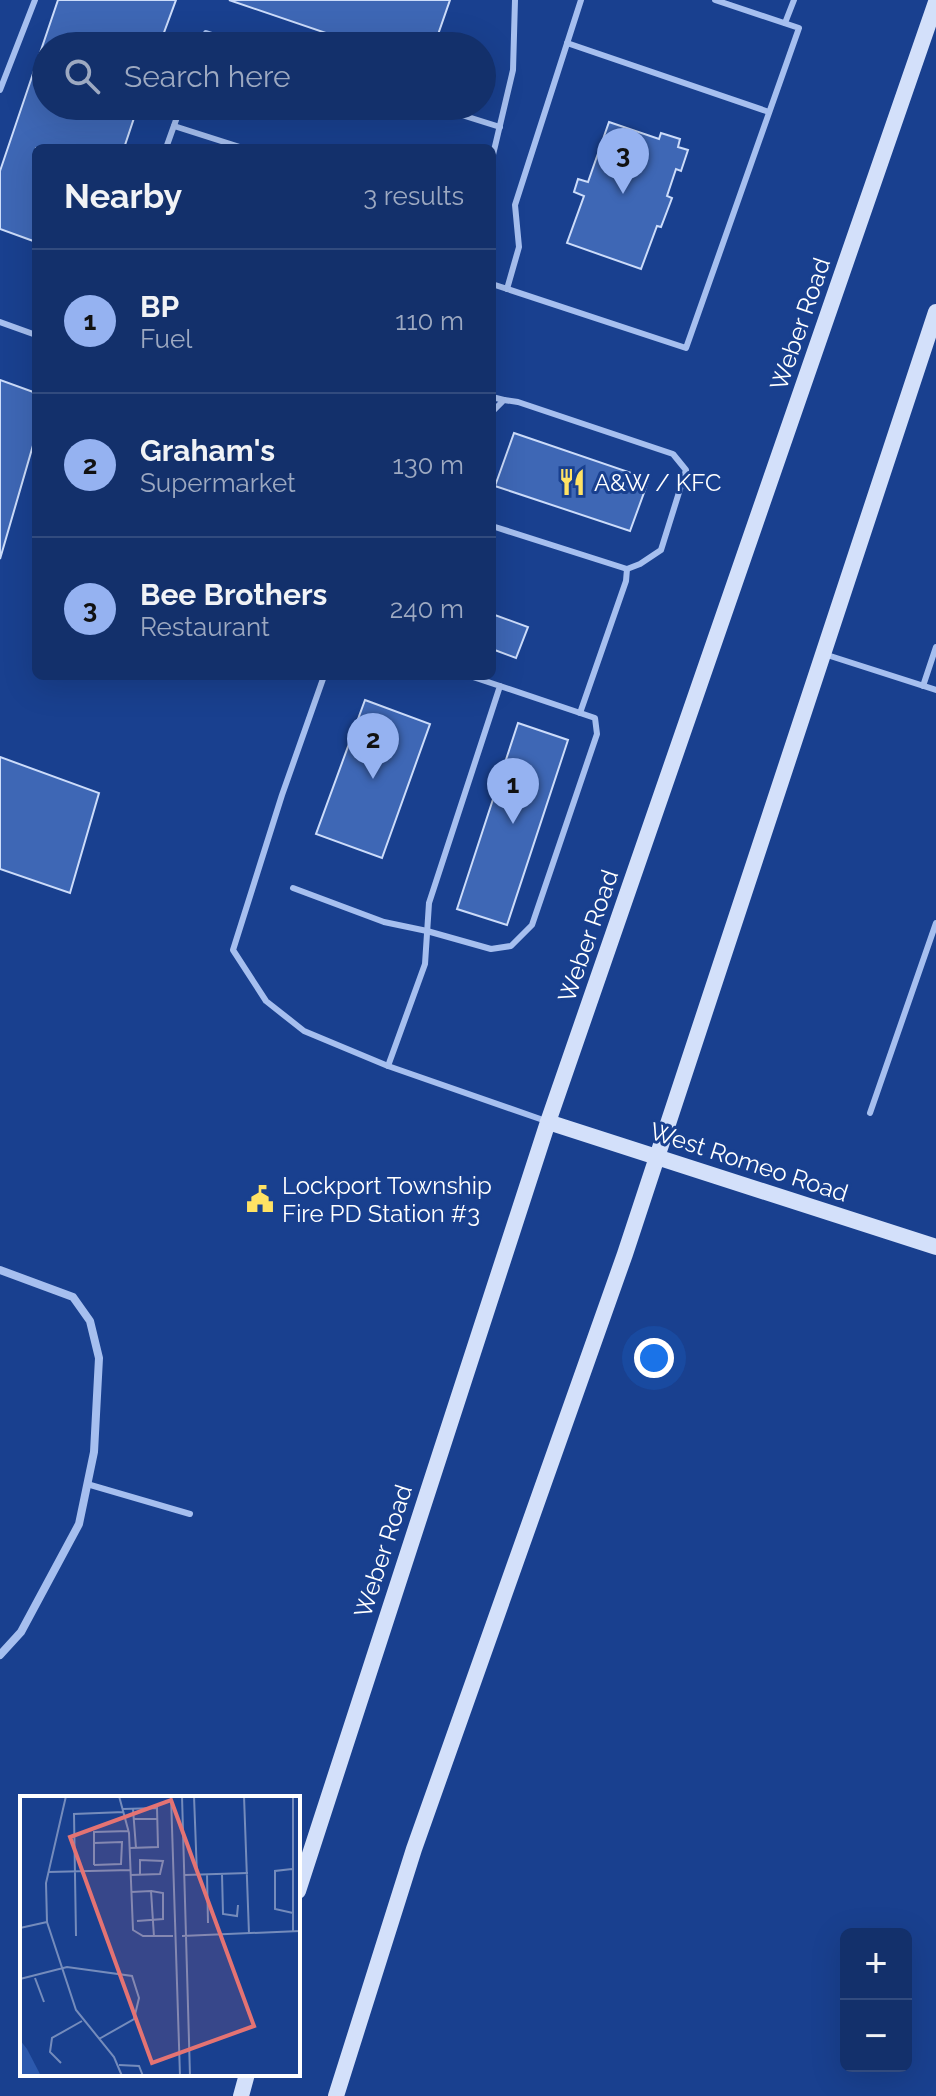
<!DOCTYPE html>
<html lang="en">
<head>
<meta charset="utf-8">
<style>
  body { margin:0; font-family:Raleway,sans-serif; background:#1c3871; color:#f1f3f6 }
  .controls { position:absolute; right:24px; bottom:24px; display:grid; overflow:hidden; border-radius:12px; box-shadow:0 8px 32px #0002 }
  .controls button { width:72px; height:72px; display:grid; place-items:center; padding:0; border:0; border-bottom:2px solid #324b7e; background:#13306b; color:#f1f3f6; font:40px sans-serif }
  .you { position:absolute; left:654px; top:1358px; width:28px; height:28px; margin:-20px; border:6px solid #fff; border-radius:50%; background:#1a73e8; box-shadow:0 0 0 12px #1a73e833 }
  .badge { display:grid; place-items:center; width:52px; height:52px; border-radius:50%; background:#95b2f1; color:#111; font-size:26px; font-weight:700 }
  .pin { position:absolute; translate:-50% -66px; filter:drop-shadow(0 2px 4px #0008) }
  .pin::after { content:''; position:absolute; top:42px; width:28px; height:24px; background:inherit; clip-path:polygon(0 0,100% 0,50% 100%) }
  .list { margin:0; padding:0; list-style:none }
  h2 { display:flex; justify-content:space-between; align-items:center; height:104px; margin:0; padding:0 32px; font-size:34px }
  h2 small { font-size:26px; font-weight:400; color:#9da9c1 }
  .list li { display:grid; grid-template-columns:52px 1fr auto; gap:24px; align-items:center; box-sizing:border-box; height:144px; padding:0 32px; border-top:2px solid #324b7e }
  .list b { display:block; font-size:30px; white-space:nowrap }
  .list p { margin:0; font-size:26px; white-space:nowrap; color:#9da9c1 }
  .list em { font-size:26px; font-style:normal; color:#9da9c1 }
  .icon { flex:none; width:44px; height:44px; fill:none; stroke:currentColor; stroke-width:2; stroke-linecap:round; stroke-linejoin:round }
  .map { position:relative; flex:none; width:936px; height:2096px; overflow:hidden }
  .search { position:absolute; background:#13306b; box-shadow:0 8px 32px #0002; left:32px; top:32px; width:464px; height:88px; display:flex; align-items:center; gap:20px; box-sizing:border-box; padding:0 28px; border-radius:44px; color:#9da9c1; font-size:30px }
  .panel { position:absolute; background:#13306b; box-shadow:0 8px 32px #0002; left:32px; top:144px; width:464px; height:536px; border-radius:12px }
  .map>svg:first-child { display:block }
  .building { fill:#3e67b5; stroke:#ccdcfa; stroke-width:2 }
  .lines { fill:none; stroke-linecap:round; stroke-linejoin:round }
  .service { stroke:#a6bfef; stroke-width:6 }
  .minor { stroke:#a6bfef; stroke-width:8 }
  .secondary { stroke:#d3e0fa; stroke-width:16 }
  .labels { text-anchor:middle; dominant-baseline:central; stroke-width:6; stroke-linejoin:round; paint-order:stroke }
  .street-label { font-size:24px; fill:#fff; stroke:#19408f }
  .poi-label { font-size:24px; fill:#fff; stroke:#19408f; text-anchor:start }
  .inset-road { fill:none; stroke:#758cbc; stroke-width:2 }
  .view { fill:#e47373; fill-opacity:0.15; stroke:#e47373; stroke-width:4 }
  .inset-edge { fill:none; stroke:#fff; stroke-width:4 }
</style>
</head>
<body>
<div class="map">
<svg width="936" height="2096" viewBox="0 0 936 2096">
  <rect width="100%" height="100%" fill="#19408f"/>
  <!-- building -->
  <g class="building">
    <polygon points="58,0 176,0 159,46 46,46 46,106 138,106 124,148 36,148 36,242 0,229 0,171"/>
    <polygon points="229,0 450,0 434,46 364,46"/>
    <polygon points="609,122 659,139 661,133 680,139 678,147 688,150 681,171 676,169 667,196 672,198 661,227 657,226 641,269 567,243 584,196 574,192 578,179 588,182"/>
    <polygon points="0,380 36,393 36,435 0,559"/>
    <polygon points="514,433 649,479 630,531 495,486"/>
    <polygon points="492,614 528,627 516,658 492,649"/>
    <polygon points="365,700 430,724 382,858 316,834"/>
    <polygon points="518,723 568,740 507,925 457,909"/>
    <polygon points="0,757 99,793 70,893 0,869"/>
  </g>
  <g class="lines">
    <!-- service -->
    <g class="service">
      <polyline points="785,23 794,0"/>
      <polyline points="567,43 769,112"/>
      <polyline points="202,46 206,33 246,46"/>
      <polyline points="0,90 35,0"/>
      <polyline points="433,106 500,127"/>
      <polyline points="174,126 243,148"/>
      <polyline points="166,148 181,106"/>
      <polyline points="492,159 513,70 515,0"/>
      <polyline points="492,284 686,348 799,28 715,0"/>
      <polyline points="507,289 519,247 515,205 581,0"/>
      <polyline points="0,322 36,335"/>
      <polyline points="492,397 504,400"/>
      <polyline points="492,412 504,400 518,402 673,454 686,470 661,550 640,564 627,569 492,526"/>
      <polyline points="824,654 936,690"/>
      <polyline points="324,676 282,795 233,950 266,1001 304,1031 388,1066 546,1121"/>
      <polyline points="923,686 936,647"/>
      <polyline points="580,713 626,581 627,569"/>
      <polyline points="293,888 384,922 427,931 491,949 511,946 532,925 597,734 595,718 500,686"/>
      <polyline points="388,1066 425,964 429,903 500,686 470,676"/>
      <polyline points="870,1113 936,923"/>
      <polyline points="87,1484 190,1514"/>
    </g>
    <!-- minor -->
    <polyline class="minor" points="0,1270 73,1297 90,1321 99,1358 94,1452 79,1524 21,1632 0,1655"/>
    <!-- secondary -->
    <g class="secondary">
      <polyline points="548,1122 936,1247"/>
      <polyline points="298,1891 548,1122 936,2"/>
      <polyline points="241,2096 247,2074"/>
      <polyline points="336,2096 414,1849 625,1254 936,312"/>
    </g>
  </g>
  <!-- icons -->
  <defs>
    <g id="restaurant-bare" transform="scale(2.16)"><path d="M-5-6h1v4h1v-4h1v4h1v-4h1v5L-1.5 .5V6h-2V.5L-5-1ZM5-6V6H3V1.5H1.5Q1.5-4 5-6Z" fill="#ffe264" stroke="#19408f" stroke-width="2.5" paint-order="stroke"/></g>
    <g id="civic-bare" transform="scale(2.16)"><path d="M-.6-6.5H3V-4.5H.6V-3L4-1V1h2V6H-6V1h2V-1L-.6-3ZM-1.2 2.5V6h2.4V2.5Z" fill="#ffe264" stroke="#19408f" stroke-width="2.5" paint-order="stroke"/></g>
  </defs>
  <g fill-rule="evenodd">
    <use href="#restaurant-bare" x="572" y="482"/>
    <use href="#civic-bare" x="260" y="1199"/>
  </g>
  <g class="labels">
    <!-- street labels -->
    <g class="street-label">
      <text transform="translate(800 324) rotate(-71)">Weber Road</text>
      <text transform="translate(588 936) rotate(-71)">Weber Road</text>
      <text transform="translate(749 1162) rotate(18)">West Romeo Road</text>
      <text transform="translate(383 1551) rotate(-72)">Weber Road</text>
    </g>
    <!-- poi labels -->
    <g class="poi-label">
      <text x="594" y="482">A&amp;W / KFC</text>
      <text x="282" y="1185">Lockport Township<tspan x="282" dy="28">Fire PD Station #3</tspan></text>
    </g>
  </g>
  <!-- overview -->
  <g transform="translate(20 1796)">
    <rect width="280" height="280" fill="#19408f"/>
    <path d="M 0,244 L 7,253 L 21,280 L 0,280 Z" fill="#2c59ad"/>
    <path class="inset-road" d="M 46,0 L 26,87 L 27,126 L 56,214 L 94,261 L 102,280M 99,0 L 109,37 L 113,134 L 123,140 L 153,140M 151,0 L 160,280M 162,0 L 170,280M 174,0 L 177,79M 224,0 L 229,138M 103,13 L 137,12 L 138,51 L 110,52M 113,13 L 116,52M 113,23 L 138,23M 74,47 L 102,46 L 101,68 L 74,69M 74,69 L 74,36 L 109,35M 272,73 L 255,75 L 255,113 L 273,117M 28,76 L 111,74M 187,78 L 188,127M 202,78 L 203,118 L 217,120 L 218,109M 111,79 L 140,78 L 143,65 L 120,64 L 120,78M 165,79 L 228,77M 111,96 L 131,95 L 134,141M 117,125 L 143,123 L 143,97 L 131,95M 0,132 L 27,126M 273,136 L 273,0M 56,140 L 54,18 L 104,16M 162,140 L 280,135M 15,182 L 24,206M 0,183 L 47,171 L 112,180 L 119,202 L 114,223 L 79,243M 41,267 L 30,256 L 32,242 L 62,225M 99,269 L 119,270 L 123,280"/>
    <path class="view" d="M 151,4 L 234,230 L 132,267 L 50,41 Z"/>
    <rect width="280" height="280" class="inset-edge"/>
  </g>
</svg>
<div class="controls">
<button>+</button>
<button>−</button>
</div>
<div class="you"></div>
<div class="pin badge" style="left:513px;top:824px">1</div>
<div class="pin badge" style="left:373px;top:779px">2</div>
<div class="pin badge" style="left:623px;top:194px">3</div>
<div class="search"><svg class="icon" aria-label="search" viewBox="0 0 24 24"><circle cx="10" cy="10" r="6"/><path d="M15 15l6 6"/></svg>Search here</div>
<section class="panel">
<h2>Nearby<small>3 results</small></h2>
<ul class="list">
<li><span class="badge">1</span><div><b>BP</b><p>Fuel</p></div><em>110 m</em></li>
<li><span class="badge">2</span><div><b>Graham's</b><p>Supermarket</p></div><em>130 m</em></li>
<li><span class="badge">3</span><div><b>Bee Brothers</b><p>Restaurant</p></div><em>240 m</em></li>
</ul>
</section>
</div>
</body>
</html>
